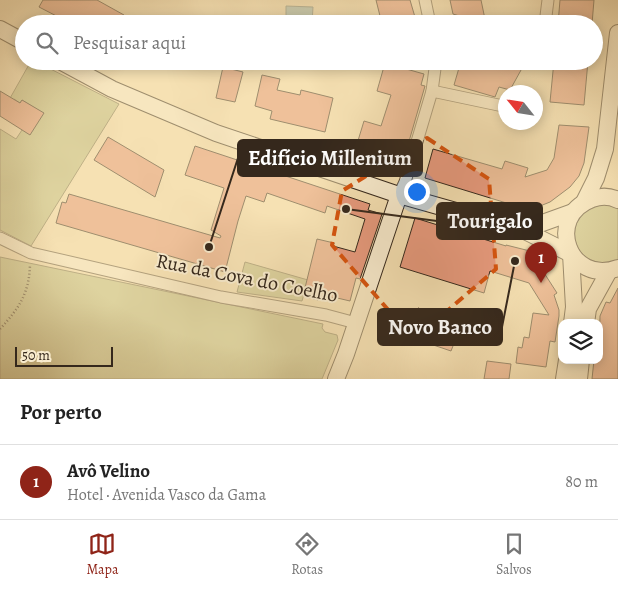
<!DOCTYPE html>
<html lang="pt">
<head>
<meta charset="utf-8">
<style>
  body { margin:0; font-family:Alegreya,serif; background:#f6f6f6; color:#222 }
  .controls { position:absolute; right:15px; bottom:15px; display:grid; overflow:hidden; border-radius:10px; box-shadow:0 2px 12px #0003 }
  .controls button { width:45px; height:45px; display:grid; place-items:center; padding:0; border:0; border-bottom:1px solid #e0e0e0; background:#fff; color:#222; font:25px sans-serif }
  .compass { position:absolute; left:498px; top:85px; width:45px; height:45px; border-radius:50%; background:#fff; box-shadow:0 2px 12px #0003; rotate:300deg }
  .scale { position:absolute; left:15px; bottom:12px; width:98px; box-sizing:border-box; padding-left:5px; border:2px solid #35281c; border-top:0; font-size:14px; line-height:18px; white-space:nowrap; color:#35281c; -webkit-text-stroke:4px #f9ecce; paint-order:stroke }
  .you { position:absolute; left:416px; top:191px; width:18px; height:18px; margin:-12px; border:4px solid #fff; border-radius:50%; background:#1a73e8; box-shadow:0 0 0 8px #1a73e833 }
  .badge { display:grid; place-items:center; width:32px; height:32px; border-radius:50%; background:#8f2418; color:#fff; font-size:16px; font-weight:700 }
  .pin { position:absolute; translate:-50% -41px; filter:drop-shadow(0 1px 2px #0008) }
  .pin::after { content:''; position:absolute; top:26px; width:18px; height:15px; background:inherit; clip-path:polygon(0 0,100% 0,50% 100%) }
  .list { margin:0; padding:0; list-style:none }
  h2 { display:flex; justify-content:space-between; align-items:center; height:65px; margin:0; padding:0 20px; font-size:21px }
  h2 small { font-size:16px; font-weight:400; color:#767676 }
  .list li { display:grid; grid-template-columns:32px 1fr auto; gap:15px; align-items:center; box-sizing:border-box; height:75px; padding:0 20px; border-top:1px solid #e0e0e0 }
  .list b { display:block; font-size:19px; white-space:nowrap }
  .list p { margin:0; font-size:16px; white-space:nowrap; color:#767676 }
  .list em { font-size:16px; font-style:normal; color:#767676 }
  .icon { flex:none; width:28px; height:28px; fill:none; stroke:currentColor; stroke-width:2; stroke-linecap:round; stroke-linejoin:round }
  .map { position:relative; flex:none; width:618px; height:379px; overflow:hidden }
  .search { position:absolute; background:#fff; box-shadow:0 2px 12px #0003; left:15px; right:15px; top:15px; height:55px; display:flex; align-items:center; gap:12px; box-sizing:border-box; padding:0 18px; border-radius:28px; color:#767676; font-size:19px }
  .sheet { height:140px; background:#fff }
  nav { display:flex; justify-content:space-around; align-items:center; box-sizing:border-box; height:70px; border-top:1px solid #e0e0e0; background:#fff; font-size:14px; color:#767676 }
  nav a { display:grid; justify-items:center; gap:2px }
  nav .on { color:#8f2418 }
  .map>svg:first-child { display:block }
  .green { fill:#c2c188; stroke:#7c7452 }
  .water { fill:#9fbcb5; stroke:#758178 }
  .building { fill:#e79a7d; stroke:#35281c }
  .lines { fill:none; stroke-linecap:round; stroke-linejoin:round }
  .street-casing { stroke:#655642; stroke-width:13 }
  .secondary-casing { stroke:#35281c; stroke-width:18 }
  .path { stroke:#35281c; stroke-width:2.5; stroke-dasharray:1 2.5; stroke-linecap:butt }
  .street { stroke:#f9ecce; stroke-width:11 }
  .secondary { stroke:#f9ecce; stroke-width:16 }
  .marked { fill:none; stroke:#d6540e; stroke-width:4; stroke-dasharray:10 6; stroke-linejoin:round }
  .labels { text-anchor:middle; dominant-baseline:central; stroke-width:4; stroke-linejoin:round; paint-order:stroke }
  .street-label { font-size:20px; fill:#35281c; stroke:#f9ecce }
  .leader { fill:none; stroke:#35281c; stroke-width:2 }
  .callout-dot { fill:#35281c; stroke:#f9ecce; stroke-width:2 }
  .callout { fill:#35281c; stroke:#35281c; stroke-width:2 }
  .callout-label { font-size:21px; text-anchor:middle; font-weight:bold; fill:#fff }
</style>
</head>
<body>
<div class="map">
<svg width="618" height="379" viewBox="0 0 618 379">
  <rect width="100%" height="100%" fill="#f6e1b3"/>
  <filter id="stains"><feTurbulence type="fractalNoise" baseFrequency=".004" numOctaves="4"/><feColorMatrix values="0 0 0 0 .2 0 0 0 0 .09 0 0 0 0 .02 0 0 0 .5 -.17"/></filter>
  <radialGradient id="worn" r=".72"><stop offset=".6" stop-color="#630" stop-opacity="0"/><stop offset="1" stop-color="#630" stop-opacity=".3"/></radialGradient>
  <!-- green -->
  <g class="green">
    <polygon points="31,61 35,61 119,104 31,246 0,230 0,129 16,139 22,130 43,113 22,100 20,103 14,99 13,102 9,100"/>
    <path d="M 601,204 L 618,207 L 618,261 C 595,270 568,252 576,225 C 577,221 580,215 584,212 C 589,209 595,206 601,204 Z"/>
    <polygon points="0,257 323,324 322,328 325,332 337,335 338,340 322,379 0,379"/>
    <polygon points="245,262 308,280 302,301 237,292"/>
  </g>
  <!-- water -->
  <polygon class="water" points="286,6 313,7 312,23 286,21"/>
  <!-- building -->
  <g class="building">
    <polygon points="43,0 97,0 124,15 119,24 72,24 39,7"/>
    <polygon points="376,0 410,0 417,24 382,24"/>
    <polygon points="450,0 481,0 486,24 453,14"/>
    <polygon points="560,0 594,0 592,24 558,24"/>
    <polygon points="461,61 526,61 510,90 499,87 495,97 454,85"/>
    <polygon points="554,61 588,61 584,105 550,102"/>
    <polygon points="385,63 424,74 421,85 425,86 403,162 395,160 393,168 353,157 364,121 381,126 391,95 377,91"/>
    <polygon points="223,67 243,72 235,102 216,98"/>
    <polygon points="262,75 280,79 277,90 300,95 301,90 333,98 325,132 270,119 272,111 255,106"/>
    <polygon points="0,91 20,103 22,100 44,113 30,135 0,116"/>
    <polygon points="559,125 589,127 584,163 579,176 570,187 550,202 535,208 526,209 425,178 433,149 502,169 505,161 528,168 525,177 547,170 554,158"/>
    <polygon points="108,137 164,170 155,197 94,160"/>
    <polygon points="195,146 370,204 368,210 382,214 360,279 356,278 350,301 333,297 332,300 319,297 318,300 303,296 317,239 334,243 333,246 355,252 365,219 327,206 325,213 267,193 264,202 246,196 238,221 225,272 56,223 62,202 66,203 69,194 220,238 221,236 211,230 224,188 185,175"/>
    <polygon points="415,218 506,246 506,245 530,251 557,293 554,295 559,310 559,316 555,342 550,341 546,367 516,363 518,347 522,348 524,337 529,338 533,313 549,315 529,283 490,271 484,293 400,267"/>
    <polygon points="618,288 618,379 592,379 594,360 599,360 600,316 606,302 610,303"/>
    <polygon points="418,308 470,325 463,344 455,341 451,351 392,331 399,309 415,314"/>
    <polygon points="487,361 511,364 509,379 484,379"/>
  </g>
  <g class="lines">
    <!-- street casing -->
    <g class="street-casing">
      <g id="street">
        <polyline points="425,0 430,24"/>
        <polyline points="545,24 548,0"/>
        <polyline points="432,91 503,106"/>
        <polyline points="399,195 405,182 432,91 436,61"/>
        <polyline points="0,238 31,253 221,297 326,315 356,323"/>
      </g>
    </g>
    <!-- secondary casing -->
    <g class="secondary-casing">
      <g id="secondary">
        <polyline points="0,29 24,42"/>
        <polyline points="60,61 112,89 216,133 399,195 523,230 571,254"/>
        <path d="M 618,200 C 610,196 600,196 592,199 C 544,217 569,286 618,268"/>
        <polyline points="584,202 596,178 605,149 618,33"/>
        <polyline points="523,230 573,212"/>
        <polyline points="571,254 574,307 572,323"/>
        <polyline points="586,323 588,309 609,271"/>
        <polyline points="336,379 346,354 399,195"/>
        <polyline points="564,379 567,360"/>
        <polyline points="579,379 581,360"/>
      </g>
    </g>
    <!-- path -->
    <path class="path" d="M 0,329 C 19,308 29,294 30,265"/>
    <!-- street -->
    <use href="#street" class="street"/>
    <!-- secondary -->
    <use href="#secondary" class="secondary"/>
  </g>
  <!-- marked area -->
  <path d="M0 0H618V379H0ZM 427,138 L 489,179 L 496,269 L 447,311 L 390,312 L 332,245 L 342,191 Z" fill="#f6e1b3" fill-opacity=".55" fill-rule="evenodd"/>
  <path class="marked" d="M 427,138 L 489,179 L 496,269 L 447,311 L 390,312 L 332,245 L 342,191 Z"/>
  <g class="labels">
    <!-- street labels -->
    <g class="street-label">
      <text transform="translate(247 278) rotate(11)">Rua da Cova do Coelho</text>
    </g>
  </g>
  <!-- callouts -->
  <path class="leader" d="M209 247L238 158M346 209L437 221M515 261L502 327"/>
  <g class="callout-dot">
    <circle cx="209" cy="247" r="5"/>
    <circle cx="346" cy="209" r="5"/>
    <circle cx="515" cy="261" r="5"/>
  </g>
  <g class="callout">
    <rect x="238" y="140" width="184" height="36" rx="5"/>
    <rect x="437" y="203" width="105" height="36" rx="5"/>
    <rect x="378" y="309" width="124" height="36" rx="5"/>
  </g>
  <g class="callout-label">
    <text x="330" y="165">Edifício Millenium</text>
    <text x="490" y="228">Tourigalo</text>
    <text x="440" y="334">Novo Banco</text>
  </g>
  <rect width="100%" height="100%" filter="url(#stains)"/>
  <rect width="100%" height="100%" fill="url(#worn)"/>
</svg>
<div class="controls">
<button><svg class="icon" aria-label="layers" viewBox="0 0 24 24"><path d="M12 4l9 5-9 5-9-5zM3 14l9 5 9-5"/></svg></button>
</div>
<svg class="compass" viewBox="-18 -18 36 36"><path d="M0-13l5 13h-10z" fill="#e53935"/><path d="M0 13l5-13h-10z" fill="#767676"/></svg>
<div class="scale">50 m</div>
<div class="you"></div>
<div class="pin badge" style="left:541px;top:283px">1</div>
<div class="search"><svg class="icon" aria-label="search" viewBox="0 0 24 24"><circle cx="10" cy="10" r="6"/><path d="M15 15l6 6"/></svg>Pesquisar aqui</div>
</div>
<section class="sheet">
<h2>Por perto<small></small></h2>
<ul class="list">
<li><span class="badge">1</span><div><b>Avô Velino</b><p>Hotel · Avenida Vasco da Gama</p></div><em>80 m</em></li>
</ul>
</section>
<nav>
<a class="on"><svg class="icon" aria-label="map" viewBox="0 0 24 24"><path d="M3 6l6-2 6 2 6-2v14l-6 2-6-2-6 2zM9 4v14M15 6v14"/></svg>Mapa</a>
<a><svg class="icon" aria-label="directions" viewBox="0 0 24 24"><path d="M12 3l9 9-9 9-9-9zM9 14v-3h6M13 9l2 2-2 2"/></svg>Rotas</a>
<a><svg class="icon" aria-label="saved" viewBox="0 0 24 24"><path d="M7 4h10v16l-5-4-5 4z"/></svg>Salvos</a>
</nav>
</body>
</html>
